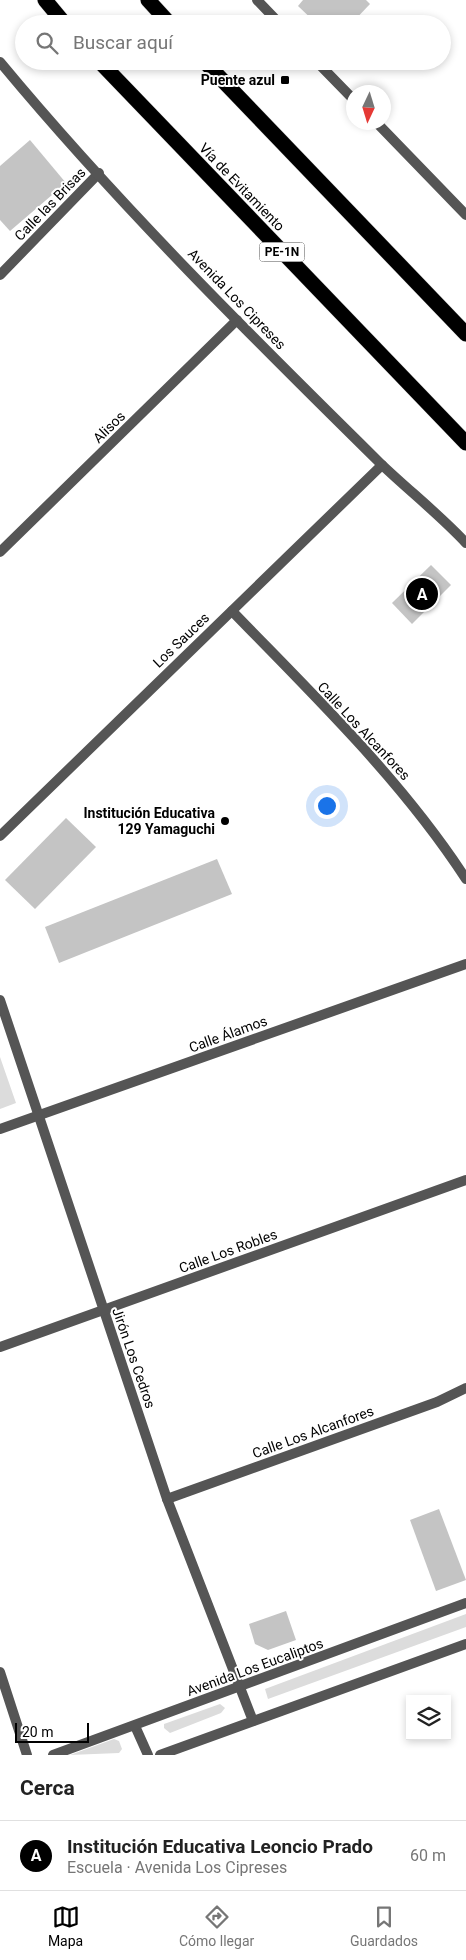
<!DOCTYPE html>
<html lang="es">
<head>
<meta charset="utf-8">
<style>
  body { margin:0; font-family:Roboto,sans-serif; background:#f2f2f2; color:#222 }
  .controls { position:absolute; right:15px; bottom:15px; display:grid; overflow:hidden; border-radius:0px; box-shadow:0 2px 8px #0003 }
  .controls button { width:45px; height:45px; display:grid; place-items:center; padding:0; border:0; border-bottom:1px solid #e0e0e0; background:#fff; color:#222; font:25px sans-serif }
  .compass { position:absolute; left:346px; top:85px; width:45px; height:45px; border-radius:50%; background:#fff; box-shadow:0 2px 8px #0003; rotate:184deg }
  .scale { position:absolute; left:15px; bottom:12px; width:74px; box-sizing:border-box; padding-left:5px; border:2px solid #000; border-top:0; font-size:14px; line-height:18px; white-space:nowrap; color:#000; -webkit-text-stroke:4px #fff; paint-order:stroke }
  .you { position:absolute; left:326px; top:805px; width:18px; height:18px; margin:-12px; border:4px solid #fff; border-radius:50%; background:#1a73e8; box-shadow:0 0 0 8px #1a73e833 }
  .badge { display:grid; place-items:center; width:32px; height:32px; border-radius:50%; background:#000; color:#fff; font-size:16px; font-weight:700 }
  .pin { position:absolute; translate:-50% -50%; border:2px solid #fff; box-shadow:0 1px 5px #0006 }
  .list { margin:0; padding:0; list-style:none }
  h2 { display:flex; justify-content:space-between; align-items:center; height:65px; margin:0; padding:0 20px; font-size:21px }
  h2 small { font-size:16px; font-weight:400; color:#767676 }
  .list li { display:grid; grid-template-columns:32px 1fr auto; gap:15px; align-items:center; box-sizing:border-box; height:70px; padding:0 20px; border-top:1px solid #e0e0e0 }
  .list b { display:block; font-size:19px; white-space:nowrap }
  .list p { margin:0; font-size:16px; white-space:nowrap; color:#767676 }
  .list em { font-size:16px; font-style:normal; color:#767676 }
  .icon { flex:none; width:28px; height:28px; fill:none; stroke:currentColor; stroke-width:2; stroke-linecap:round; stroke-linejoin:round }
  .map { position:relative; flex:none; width:466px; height:1755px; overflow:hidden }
  .search { position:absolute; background:#fff; box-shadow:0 2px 8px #0003; left:15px; right:15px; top:15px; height:55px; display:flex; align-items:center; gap:12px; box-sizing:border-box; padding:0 18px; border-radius:28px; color:#767676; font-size:19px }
  .sheet { height:135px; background:#fff }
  nav { display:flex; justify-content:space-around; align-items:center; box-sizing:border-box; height:70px; border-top:1px solid #e0e0e0; background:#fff; font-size:14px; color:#767676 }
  nav a { display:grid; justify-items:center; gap:2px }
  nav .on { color:#000 }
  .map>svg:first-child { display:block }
  .green { fill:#dcdcdc }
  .building { fill:#c4c4c4 }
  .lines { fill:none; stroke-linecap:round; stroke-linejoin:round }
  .motorway-casing { stroke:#dbdbdb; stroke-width:16 }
  .minor { stroke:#555; stroke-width:10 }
  .tertiary { stroke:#555; stroke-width:10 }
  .motorway { stroke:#000; stroke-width:15 }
  .poi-dot { fill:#000; stroke:#fff; stroke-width:2 }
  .labels { text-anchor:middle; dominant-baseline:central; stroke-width:4; stroke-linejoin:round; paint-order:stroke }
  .shield { fill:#fff; stroke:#4c4c4c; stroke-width:1 }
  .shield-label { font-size:12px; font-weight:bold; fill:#000 }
  .poi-label { font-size:14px; font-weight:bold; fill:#000; stroke:#fff; text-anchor:end }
  .street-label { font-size:14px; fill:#000; stroke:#fff }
</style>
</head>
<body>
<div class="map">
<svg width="466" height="1755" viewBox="0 0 466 1755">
  <rect width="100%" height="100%" fill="#fff"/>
  <!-- green -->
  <g class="green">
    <polygon points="0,1057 16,1103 0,1109"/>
    <polygon points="466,1614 466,1627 268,1699 265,1689"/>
    <polygon points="220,1704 225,1708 221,1713 170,1733 164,1728 164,1724"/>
    <polygon points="114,1739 119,1741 122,1749 119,1753 70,1755"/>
  </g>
  <!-- building -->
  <g class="building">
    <polygon points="303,0 366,0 370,4 351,24 317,24 298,6"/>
    <polygon points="30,140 66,183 10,231 0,220 0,166"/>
    <polygon points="431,565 451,585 412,624 392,603"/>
    <polygon points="66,818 96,847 35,909 5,880"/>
    <polygon points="217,859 232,894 59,963 45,927"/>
    <polygon points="439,1509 466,1580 436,1591 410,1520"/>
    <polygon points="286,1611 296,1640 268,1650 255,1644 249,1624"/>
  </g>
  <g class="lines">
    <!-- motorway casing -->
    <g class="motorway-casing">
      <g id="motorway">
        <polyline points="45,0 65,24"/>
        <polyline points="148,0 170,24"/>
        <polyline points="99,61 466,443"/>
        <polyline points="204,61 466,334"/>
      </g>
    </g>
    <!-- minor -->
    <g class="minor">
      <polyline points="0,275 99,173"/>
      <polyline points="0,552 237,320"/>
      <path d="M 232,611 C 314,696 401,779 466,879"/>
      <polyline points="0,836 382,465"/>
      <polyline points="0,1000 167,1499 253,1721"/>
      <polyline points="0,1129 466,964"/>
      <polyline points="0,1347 466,1180"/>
      <polyline points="167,1499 437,1402 466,1388"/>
      <polyline points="0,1672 27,1755"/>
      <polyline points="135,1726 148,1755"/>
    </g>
    <!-- tertiary -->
    <g class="tertiary">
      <polyline points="257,0 280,24"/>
      <polyline points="316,61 354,100"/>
      <path d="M 0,62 C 116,202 250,335 380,463 C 408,490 439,514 466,543"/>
      <polyline points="376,122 466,215"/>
      <polyline points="53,1755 466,1603"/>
      <polyline points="160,1755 466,1644"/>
    </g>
    <!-- motorway -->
    <use href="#motorway" class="motorway"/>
  </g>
  <!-- markers -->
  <g class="poi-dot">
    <rect x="280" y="75" width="10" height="10" rx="2.5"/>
    <circle cx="225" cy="821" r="5"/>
  </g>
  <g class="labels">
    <!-- shield labels -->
    <rect class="shield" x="259.5" y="242.5" width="45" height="19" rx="4"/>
    <g class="shield-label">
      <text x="282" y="252">PE-1N</text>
    </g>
    <!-- poi labels -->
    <g class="poi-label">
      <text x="275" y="80">Puente azul</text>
      <text x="215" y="813">Institución Educativa<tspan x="215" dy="16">129 Yamaguchi</tspan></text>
    </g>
    <!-- street labels -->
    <g class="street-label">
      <text transform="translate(242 187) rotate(46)">Vía de Evitamiento</text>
      <text transform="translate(50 204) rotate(-46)">Calle las Brisas</text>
      <text transform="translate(237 299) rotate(46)">Avenida Los Cipreses</text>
      <text transform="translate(109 427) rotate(-44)">Alisos</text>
      <text transform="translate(181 640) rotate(-44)">Los Sauces</text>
      <text transform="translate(364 731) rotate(47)">Calle Los Alcanfores</text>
      <text transform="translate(228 1034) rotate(-20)">Calle Álamos</text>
      <text transform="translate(228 1251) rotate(-20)">Calle Los Robles</text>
      <text transform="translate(134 1358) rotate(71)">Jirón Los Cedros</text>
      <text transform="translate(313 1432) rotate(-20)">Calle Los Alcanfores</text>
      <text transform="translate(255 1667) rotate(-20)">Avenida Los Eucaliptos</text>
    </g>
  </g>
</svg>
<div class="controls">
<button><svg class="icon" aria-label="layers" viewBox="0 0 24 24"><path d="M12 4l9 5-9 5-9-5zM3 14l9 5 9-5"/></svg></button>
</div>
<svg class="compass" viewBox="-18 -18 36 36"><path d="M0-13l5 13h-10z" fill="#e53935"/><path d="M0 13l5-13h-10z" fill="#767676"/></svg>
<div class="scale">20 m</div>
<div class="you"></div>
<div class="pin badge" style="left:422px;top:594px">A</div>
<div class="search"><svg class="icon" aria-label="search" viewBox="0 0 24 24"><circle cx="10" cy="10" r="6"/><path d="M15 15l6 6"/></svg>Buscar aquí</div>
</div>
<section class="sheet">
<h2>Cerca<small></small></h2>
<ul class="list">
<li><span class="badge">A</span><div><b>Institución Educativa Leoncio Prado</b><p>Escuela · Avenida Los Cipreses</p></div><em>60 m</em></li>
</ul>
</section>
<nav>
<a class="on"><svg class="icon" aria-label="map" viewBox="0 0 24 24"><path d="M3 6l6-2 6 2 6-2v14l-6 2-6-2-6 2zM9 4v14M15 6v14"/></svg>Mapa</a>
<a><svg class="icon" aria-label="directions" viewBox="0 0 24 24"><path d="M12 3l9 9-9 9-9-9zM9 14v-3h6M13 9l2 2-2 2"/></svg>Cómo llegar</a>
<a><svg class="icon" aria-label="saved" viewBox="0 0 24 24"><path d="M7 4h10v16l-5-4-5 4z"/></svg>Guardados</a>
</nav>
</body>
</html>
